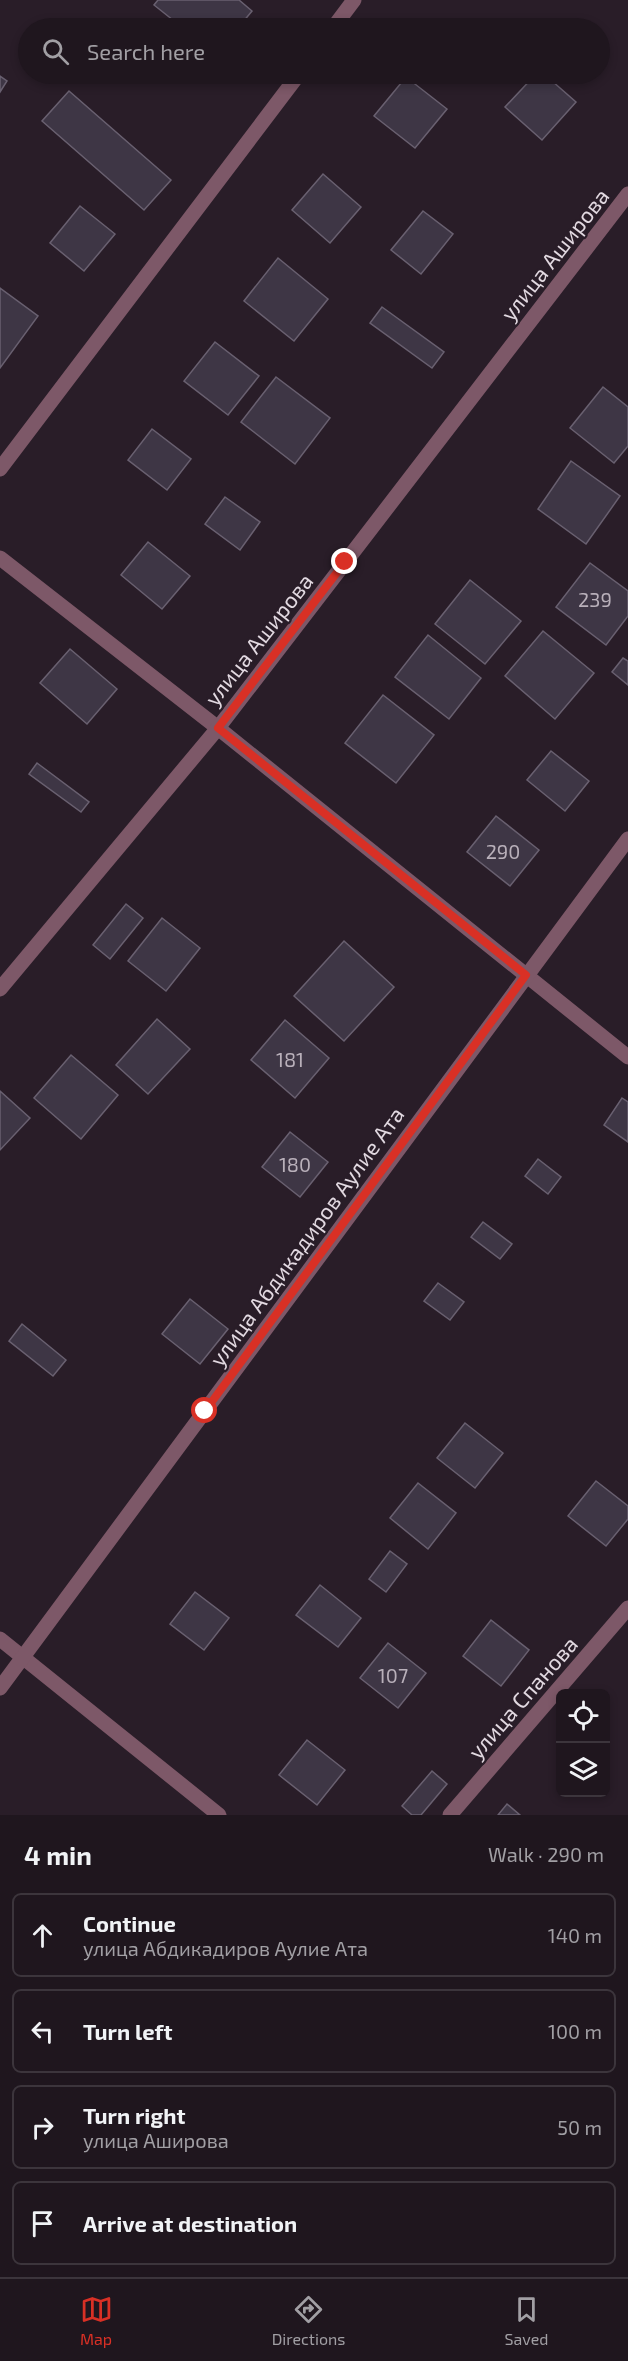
<!DOCTYPE html>
<html lang="en">
<head>
<meta charset="utf-8">
<style>
  body { margin:0; font-family:"Exo 2",sans-serif; background:#271f27; color:#f1f3f6 }
  .controls { position:absolute; right:18px; bottom:18px; display:grid; overflow:hidden; border-radius:9px; box-shadow:0 3px 9px #0003 }
  .controls button { width:54px; height:54px; display:grid; place-items:center; padding:0; border:0; border-bottom:2px solid #3c353c; background:#1f161e; color:#f1f3f6; font:30px sans-serif }
  .stop { position:absolute; width:18px; height:18px; margin:-14px; border:4px solid #d93025; border-radius:50%; background:#fff }
  .stop.end { background:#d93025; border-color:#fff; box-shadow:0 2px 6px #0008 }
  .list { margin:0; padding:0; list-style:none }
  h2 { display:flex; justify-content:space-between; align-items:center; height:78px; margin:0; padding:0 24px; font-size:26px }
  h2 small { font-size:20px; font-weight:400; color:#a19fa4 }
  .list li { display:grid; grid-template-columns:39px 1fr auto; gap:18px; align-items:center; box-sizing:border-box; height:84px; margin:0 12px 12px; padding:0 12px; border:2px solid #3c353c; border-radius:9px }
  .list b { display:block; font-size:22px; white-space:nowrap }
  .list p { margin:0; font-size:20px; white-space:nowrap; color:#a19fa4 }
  .list em { font-size:20px; font-style:normal; color:#a19fa4 }
  .icon { flex:none; width:33px; height:33px; fill:none; stroke:currentColor; stroke-width:2; stroke-linecap:round; stroke-linejoin:round }
  .map { position:relative; flex:none; width:628px; height:1815px; overflow:hidden }
  .search { position:absolute; background:#1f161e; box-shadow:0 3px 9px #0003; left:18px; right:18px; top:18px; height:66px; display:flex; align-items:center; gap:15px; box-sizing:border-box; padding:0 21px; border-radius:33px; color:#a19fa4; font-size:22px }
  .sheet { height:462px; background:#1f161e }
  nav { display:flex; justify-content:space-around; align-items:center; box-sizing:border-box; height:84px; border-top:2px solid #3c353c; background:#1f161e; font-size:16px; color:#a19fa4 }
  nav a { display:grid; justify-items:center; gap:3px }
  nav .on { color:#d93025 }
  .map>svg:first-child { display:block }
  .building { fill:#3e3645; stroke:#696070; stroke-width:1.5 }
  .lines { fill:none; stroke-linecap:round; stroke-linejoin:round }
  .street { stroke:#7d5868; stroke-width:15 }
  .route { stroke:#d93025; stroke-width:8 }
  .labels { text-anchor:middle; dominant-baseline:central; stroke-width:4.5; stroke-linejoin:round; paint-order:stroke }
  .number-label { font-size:20px; fill:#b9b0ba }
  .street-label { font-size:22px; fill:#e2d9e1; stroke:#291d28 }
</style>
</head>
<body>
<div class="map">
<svg width="628" height="1815" viewBox="0 0 628 1815">
  <rect width="100%" height="100%" fill="#291d28"/>
  <!-- building -->
  <g class="building">
    <polygon points="158,0 239,0 252,11 238,28 183,28 154,5"/>
    <polygon points="536,74 544,74 576,102 542,140 505,107"/>
    <polygon points="0,76 7,81 0,92"/>
    <polygon points="406,77 447,109 415,148 374,116"/>
    <polygon points="69,91 171,180 144,210 42,121"/>
    <polygon points="323,174 361,207 330,243 292,210"/>
    <polygon points="80,206 115,234 84,271 50,243"/>
    <polygon points="423,211 453,234 421,274 391,250"/>
    <polygon points="278,258 328,299 294,341 244,301"/>
    <polygon points="0,288 38,316 0,368"/>
    <polygon points="382,307 444,352 432,368 370,323"/>
    <polygon points="215,342 259,376 228,415 184,381"/>
    <polygon points="276,377 330,418 295,464 241,422"/>
    <polygon points="603,387 628,407 628,446 614,463 570,428"/>
    <polygon points="152,429 191,459 167,490 128,460"/>
    <polygon points="571,461 620,496 586,544 538,509"/>
    <polygon points="225,497 260,522 240,550 205,524"/>
    <polygon points="148,542 190,576 162,609 121,575"/>
    <polygon points="590,563 628,591 628,616 606,645 556,607"/>
    <polygon points="470,580 521,621 485,664 435,624"/>
    <polygon points="543,631 594,673 555,719 505,676"/>
    <polygon points="428,635 481,678 449,719 395,677"/>
    <polygon points="70,649 117,689 87,724 40,683"/>
    <polygon points="623,658 628,661 628,685 612,672"/>
    <polygon points="383,695 434,735 396,783 345,743"/>
    <polygon points="551,751 589,781 565,811 527,780"/>
    <polygon points="37,763 89,802 81,812 29,774"/>
    <polygon points="496,816 539,850 510,886 467,852"/>
    <polygon points="126,904 143,918 110,959 93,945"/>
    <polygon points="162,918 200,948 166,991 128,961"/>
    <polygon points="344,941 394,987 344,1041 294,996"/>
    <polygon points="157,1019 190,1049 148,1094 116,1065"/>
    <polygon points="285,1020 329,1058 295,1098 251,1060"/>
    <polygon points="71,1055 118,1095 81,1139 34,1098"/>
    <polygon points="0,1091 30,1118 0,1150"/>
    <polygon points="622,1098 628,1102 628,1142 604,1125"/>
    <polygon points="290,1132 328,1162 300,1197 262,1167"/>
    <polygon points="538,1159 561,1177 548,1194 525,1176"/>
    <polygon points="483,1222 512,1244 500,1259 471,1237"/>
    <polygon points="438,1283 464,1302 450,1320 424,1301"/>
    <polygon points="190,1299 228,1329 200,1364 162,1334"/>
    <polygon points="22,1324 66,1360 53,1376 9,1341"/>
    <polygon points="465,1423 503,1453 475,1488 437,1458"/>
    <polygon points="596,1481 628,1506 628,1519 606,1546 568,1516"/>
    <polygon points="418,1483 456,1513 428,1549 390,1518"/>
    <polygon points="390,1551 407,1564 386,1592 369,1579"/>
    <polygon points="320,1585 361,1618 338,1647 296,1615"/>
    <polygon points="195,1592 229,1618 204,1650 170,1624"/>
    <polygon points="491,1620 529,1650 501,1686 463,1656"/>
    <polygon points="388,1643 426,1673 398,1708 360,1678"/>
    <polygon points="307,1740 345,1770 317,1805 279,1775"/>
    <polygon points="432,1771 447,1784 421,1815 412,1815 402,1806"/>
    <polygon points="507,1804 520,1815 498,1815"/>
  </g>
  <g class="lines">
    <!-- street -->
    <g class="street">
      <polyline points="333,28 354,0"/>
      <polyline points="0,469 299,74"/>
      <polyline points="0,558 218,728 628,1057"/>
      <polyline points="0,989 218,728 628,194"/>
      <polyline points="0,1639 219,1815"/>
      <polyline points="0,1688 628,839"/>
      <polyline points="450,1815 628,1608"/>
    </g>
  </g>
  <g class="lines">
    <!-- route -->
    <polyline class="route" points="205,1411 526,975 218,728 345,562"/>
  </g>
  <g class="labels">
    <!-- number labels -->
    <g class="number-label">
      <text x="595" y="599">239</text>
      <text x="503" y="851">290</text>
      <text x="290" y="1059">181</text>
      <text x="295" y="1164">180</text>
      <text x="393" y="1675">107</text>
    </g>
    <!-- street labels -->
    <g class="street-label">
      <text transform="translate(554 254) rotate(-52)">улица Аширова</text>
      <text transform="translate(258 639) rotate(-52)">улица Аширова</text>
      <text transform="translate(306 1236) rotate(-54)">улица Абдикадиров Аулие Ата</text>
      <text transform="translate(522 1697) rotate(-49)">улица Спанова</text>
    </g>
  </g>
</svg>
<div class="controls">
<button><svg class="icon" aria-label="locate" viewBox="0 0 24 24"><circle cx="12" cy="12" r="6"/><path d="M12 2v4M12 18v4M2 12h4M18 12h4"/></svg></button>
<button><svg class="icon" aria-label="layers" viewBox="0 0 24 24"><path d="M12 4l9 5-9 5-9-5zM3 14l9 5 9-5"/></svg></button>
</div>
<div class="stop" style="left:205px;top:1411px"></div>
<div class="stop end" style="left:345px;top:562px"></div>
<div class="search"><svg class="icon" aria-label="search" viewBox="0 0 24 24"><circle cx="10" cy="10" r="6"/><path d="M15 15l6 6"/></svg>Search here</div>
</div>
<section class="sheet">
<h2>4 min<small>Walk · 290 m</small></h2>
<ul class="list">
<li><svg class="icon" aria-label="ahead" viewBox="0 0 24 24"><path d="M12 20V5M6 11l6-6 6 6"/></svg><div><b>Continue</b><p>улица Абдикадиров Аулие Ата</p></div><em>140 m</em></li>
<li><svg class="icon" aria-label="left" viewBox="0 0 24 24"><path d="M17 20v-9H6M10 6l-5 5 5 5"/></svg><div><b>Turn left</b></div><em>100 m</em></li>
<li><svg class="icon" aria-label="right" viewBox="0 0 24 24"><path d="M7 20v-9h11M14 6l5 5-5 5"/></svg><div><b>Turn right</b><p>улица Аширова</p></div><em>50 m</em></li>
<li><svg class="icon" aria-label="arrive" viewBox="0 0 24 24"><path d="M6 21V4h12l-3 4 3 4H6"/></svg><div><b>Arrive at destination</b></div></li>
</ul>
</section>
<nav>
<a class="on"><svg class="icon" aria-label="map" viewBox="0 0 24 24"><path d="M3 6l6-2 6 2 6-2v14l-6 2-6-2-6 2zM9 4v14M15 6v14"/></svg>Map</a>
<a><svg class="icon" aria-label="directions" viewBox="0 0 24 24"><path d="M12 3l9 9-9 9-9-9zM9 14v-3h6M13 9l2 2-2 2"/></svg>Directions</a>
<a><svg class="icon" aria-label="saved" viewBox="0 0 24 24"><path d="M7 4h10v16l-5-4-5 4z"/></svg>Saved</a>
</nav>
</body>
</html>
